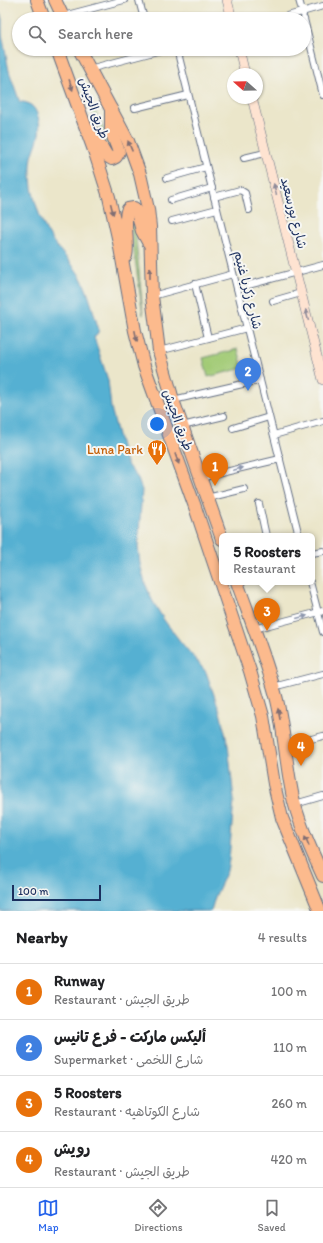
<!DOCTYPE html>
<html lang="en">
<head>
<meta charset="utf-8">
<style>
  body { margin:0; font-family:Itim,"Playpen Sans Arabic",sans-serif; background:#f2f2f2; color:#202124 }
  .compass { position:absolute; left:227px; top:68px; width:36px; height:36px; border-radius:50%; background:#fff; box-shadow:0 1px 3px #0004; rotate:290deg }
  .scale { position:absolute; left:12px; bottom:10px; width:89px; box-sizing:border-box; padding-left:4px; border:2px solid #1b2f5e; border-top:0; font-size:11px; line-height:14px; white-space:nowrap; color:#1b2f5e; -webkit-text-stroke:3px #f6f6f2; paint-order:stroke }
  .you { position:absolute; left:157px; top:424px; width:14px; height:14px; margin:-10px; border:3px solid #fff; border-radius:50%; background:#1a73e8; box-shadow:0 0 0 6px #1a73e833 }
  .badge { display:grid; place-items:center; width:26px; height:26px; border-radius:50%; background:#2563eb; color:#fff; font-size:13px; font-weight:700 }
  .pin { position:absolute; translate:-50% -33px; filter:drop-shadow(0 1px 2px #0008) }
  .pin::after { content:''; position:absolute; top:21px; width:14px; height:12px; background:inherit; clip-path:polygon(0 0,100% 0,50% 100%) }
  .popup { position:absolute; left:219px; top:533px; width:96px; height:52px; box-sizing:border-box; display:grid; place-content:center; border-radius:6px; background:#fff; filter:drop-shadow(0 1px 3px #0005); font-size:13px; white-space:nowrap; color:#757577 }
  .popup b { font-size:15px; color:#202124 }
  .popup::after { content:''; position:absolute; left:50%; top:100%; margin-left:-8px; border:8px solid transparent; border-top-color:#fff }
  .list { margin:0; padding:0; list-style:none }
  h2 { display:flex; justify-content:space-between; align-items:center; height:52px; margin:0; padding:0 16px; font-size:17px }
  h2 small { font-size:13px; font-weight:400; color:#757577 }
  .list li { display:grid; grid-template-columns:26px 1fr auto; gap:12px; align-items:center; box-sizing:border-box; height:56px; padding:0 16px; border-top:1px solid #e0e0e0 }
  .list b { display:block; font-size:15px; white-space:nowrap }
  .list p { margin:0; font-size:13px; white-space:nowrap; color:#757577 }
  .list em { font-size:13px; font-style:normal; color:#757577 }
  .icon { flex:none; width:22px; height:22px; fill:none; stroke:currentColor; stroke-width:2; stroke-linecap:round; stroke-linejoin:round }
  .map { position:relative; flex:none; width:323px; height:911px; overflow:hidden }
  .search { position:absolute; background:#fff; box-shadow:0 1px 3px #0004; left:12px; right:12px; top:12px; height:44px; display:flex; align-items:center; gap:10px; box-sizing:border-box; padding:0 14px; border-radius:22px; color:#757577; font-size:15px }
  .sheet { height:276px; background:#fff }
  nav { display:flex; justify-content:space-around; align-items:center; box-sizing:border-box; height:56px; border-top:1px solid #e0e0e0; background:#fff; font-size:11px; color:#757577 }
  nav a { display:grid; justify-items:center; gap:2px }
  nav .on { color:#2563eb }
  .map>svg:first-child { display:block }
  .green { fill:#a2cb76; stroke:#5e7d6a }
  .water { fill:#54b0d2; stroke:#387098 }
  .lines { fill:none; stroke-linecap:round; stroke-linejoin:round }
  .street-casing { stroke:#646f84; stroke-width:8 }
  .secondary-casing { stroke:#646f84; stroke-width:10 }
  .highway-casing { stroke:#646f84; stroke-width:14 }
  .street { stroke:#fff; stroke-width:6 }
  .secondary { stroke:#fee3d1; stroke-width:9 }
  .highway { stroke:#fcba8d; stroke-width:12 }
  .oneway { fill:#806e73 }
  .oneway2 { fill:#8c8998 }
  .oneway3 { fill:#8d97ae }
  .labels { text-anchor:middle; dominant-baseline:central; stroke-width:4; stroke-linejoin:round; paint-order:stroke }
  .street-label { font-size:13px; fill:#1b2f5e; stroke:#f6f6f2 }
  .food-label { font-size:13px; fill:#c56008; stroke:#f6f6f2; text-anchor:end }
</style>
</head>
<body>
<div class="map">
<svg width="323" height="911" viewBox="0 0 323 911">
  <rect width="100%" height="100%" fill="#f6f6f2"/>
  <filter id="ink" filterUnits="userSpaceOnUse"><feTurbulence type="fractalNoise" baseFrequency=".025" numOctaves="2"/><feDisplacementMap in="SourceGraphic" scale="8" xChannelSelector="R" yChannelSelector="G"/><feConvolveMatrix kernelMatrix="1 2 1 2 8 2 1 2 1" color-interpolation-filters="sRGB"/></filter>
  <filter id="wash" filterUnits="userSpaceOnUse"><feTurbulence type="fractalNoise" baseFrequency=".012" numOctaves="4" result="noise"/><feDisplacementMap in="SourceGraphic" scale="16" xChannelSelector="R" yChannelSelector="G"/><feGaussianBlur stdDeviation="0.9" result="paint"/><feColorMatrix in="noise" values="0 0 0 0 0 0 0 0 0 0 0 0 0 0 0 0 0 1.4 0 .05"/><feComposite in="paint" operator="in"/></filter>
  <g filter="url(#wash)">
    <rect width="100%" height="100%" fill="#ebe6ca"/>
    <!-- green -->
    <g class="green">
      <polygon points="94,108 113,149 112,152 110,150 91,110"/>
      <polygon points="134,216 143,315 129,217"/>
      <polygon points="238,349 243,368 208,377 203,358"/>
    </g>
    <!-- water -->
    <path class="water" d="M 0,13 L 2,19 L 2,34 L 9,71 L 19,100 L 20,102 C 23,102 26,102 29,104 C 38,108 41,125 39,134 C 38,142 34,149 32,157 C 30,168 31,178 32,188 C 36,208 43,228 55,244 C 63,255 73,264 80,276 C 89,292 93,312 99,330 L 97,334 L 94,337 L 108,380 L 111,408 L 124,458 L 128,466 L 137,477 L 142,490 L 138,547 L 140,564 L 145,583 L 152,600 L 164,620 L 180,641 L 206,672 L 220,712 L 228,745 L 234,800 L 229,860 L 227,871 L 215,897 L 211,911 L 0,911 Z"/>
  </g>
  <g filter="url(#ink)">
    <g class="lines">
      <!-- street casing -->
      <g class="street-casing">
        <g id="street">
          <polyline points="139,0 144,19"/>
          <polyline points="299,0 303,14"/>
          <polyline points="63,16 124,0"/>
          <polyline points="277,19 323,6"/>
          <polyline points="304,19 323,95"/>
          <polyline points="177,49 299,536"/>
          <polyline points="89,69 165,49"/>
          <polyline points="135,108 188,95"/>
          <polyline points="244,158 265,153"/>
          <polyline points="167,178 206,167"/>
          <polyline points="214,197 240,190 245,193 249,210"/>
          <polyline points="171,200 212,188"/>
          <polyline points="172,221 217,209"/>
          <polyline points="195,284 208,338"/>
          <polyline points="237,288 323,265"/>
          <polyline points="152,296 233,274"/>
          <polyline points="273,301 301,293"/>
          <polyline points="159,351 247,328"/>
          <polyline points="173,400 260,380"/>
          <polyline points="182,426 224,416"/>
          <polyline points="233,428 269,417"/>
          <polyline points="274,435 323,421"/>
          <polyline points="200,478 280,459"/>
          <polyline points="207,498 244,489"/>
          <polyline points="259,504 266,536"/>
          <polyline points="312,553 323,551"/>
          <polyline points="310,582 323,632"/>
          <polyline points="254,629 323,611"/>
          <polyline points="273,687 323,674"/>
          <polyline points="284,746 323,736"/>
          <polyline points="295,804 323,796"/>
        </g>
      </g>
      <!-- secondary casing -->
      <g class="secondary-casing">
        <g id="secondary">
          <polyline points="227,0 232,19"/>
          <polyline points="239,49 245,74"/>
          <polyline points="252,98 323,380"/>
        </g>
      </g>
      <!-- highway casing -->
      <g class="highway-casing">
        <g id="highway">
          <polyline points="37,0 44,19"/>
          <polyline points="55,0 64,19"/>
          <polyline points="57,49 95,153 109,197 119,242 135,331 144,366 194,504 250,671 263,716 274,784 282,818 320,911"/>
          <polyline points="79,49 128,141 140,174 148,209 150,227 152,296 159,351 173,400 222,539"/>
          <polyline points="92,131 107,156 112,159 116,157 119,152 111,131 111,109"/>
          <path d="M 126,256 C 129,245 123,216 128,209 L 134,208 L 137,211 L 142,231 L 148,242"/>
          <path d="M 237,582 C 251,621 267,660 277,700 C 285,734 286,769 294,802 C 301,828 312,852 323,876"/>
        </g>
      </g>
      <!-- street -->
      <use href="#street" class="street"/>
      <!-- secondary -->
      <use href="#secondary" class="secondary"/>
      <!-- highway -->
      <use href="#highway" class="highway"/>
    </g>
    <!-- one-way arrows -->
    <defs><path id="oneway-solid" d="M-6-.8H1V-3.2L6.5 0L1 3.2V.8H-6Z"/></defs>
    <g class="oneway">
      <use href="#oneway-solid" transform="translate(71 85) rotate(71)"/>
      <use href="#oneway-solid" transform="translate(130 146) rotate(-113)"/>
      <use href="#oneway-solid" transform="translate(112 209) rotate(76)"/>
      <use href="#oneway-solid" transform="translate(150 273) rotate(-90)"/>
      <use href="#oneway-solid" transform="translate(136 336) rotate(78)"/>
      <use href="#oneway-solid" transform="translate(177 459) rotate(70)"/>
      <use href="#oneway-solid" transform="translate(279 714) rotate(-101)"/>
      <use href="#oneway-solid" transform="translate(307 841) rotate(-112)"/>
    </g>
    <g class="oneway2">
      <use href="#oneway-solid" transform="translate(275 189) rotate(-104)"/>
      <use href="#oneway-solid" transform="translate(307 315) rotate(-104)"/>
    </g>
    <g class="oneway3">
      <use href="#oneway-solid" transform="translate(238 469) rotate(-14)"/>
      <use href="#oneway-solid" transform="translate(302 617) rotate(-14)"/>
    </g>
  </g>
  <!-- icons -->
  <defs>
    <g id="restaurant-pin" transform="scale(1)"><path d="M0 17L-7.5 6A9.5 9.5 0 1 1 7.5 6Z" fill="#e8710a" stroke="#f6f6f2"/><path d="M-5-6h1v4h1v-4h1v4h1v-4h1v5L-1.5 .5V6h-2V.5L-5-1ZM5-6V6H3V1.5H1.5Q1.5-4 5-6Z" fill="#fff"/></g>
  </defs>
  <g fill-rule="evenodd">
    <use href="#restaurant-pin" x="157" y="449"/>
  </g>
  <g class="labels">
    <!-- street labels -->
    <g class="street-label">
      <text transform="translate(94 108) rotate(70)">طريق الجيش</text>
      <text transform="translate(294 213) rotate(76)">شارع بورسعيد</text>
      <text transform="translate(248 290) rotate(76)">شارع زكريا غنيم</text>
      <text transform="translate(178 420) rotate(70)">طريق الجيش</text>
    </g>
    <!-- food labels -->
    <g class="food-label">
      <text x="143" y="449">Luna Park</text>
    </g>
  </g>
</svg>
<svg class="compass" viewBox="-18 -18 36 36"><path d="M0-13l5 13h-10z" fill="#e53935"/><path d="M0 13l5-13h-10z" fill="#757577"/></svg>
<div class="scale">100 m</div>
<div class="you"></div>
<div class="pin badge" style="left:215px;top:486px;background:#e8710a">1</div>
<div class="pin badge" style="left:248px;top:391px;background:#3f7fe0">2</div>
<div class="pin badge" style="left:267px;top:631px;background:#e8710a">3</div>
<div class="popup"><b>5 Roosters</b>Restaurant</div>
<div class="pin badge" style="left:301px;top:766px;background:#e8710a">4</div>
<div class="search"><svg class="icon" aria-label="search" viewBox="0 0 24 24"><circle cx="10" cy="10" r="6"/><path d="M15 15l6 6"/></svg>Search here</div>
</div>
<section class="sheet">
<h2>Nearby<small>4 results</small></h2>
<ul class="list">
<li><span class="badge" style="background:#e8710a">1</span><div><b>Runway</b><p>Restaurant · طريق الجيش</p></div><em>100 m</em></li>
<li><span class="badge" style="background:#3f7fe0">2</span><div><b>أليكس ماركت - فرع تانيس</b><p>Supermarket · شارع اللخمى</p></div><em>110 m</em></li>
<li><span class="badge" style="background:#e8710a">3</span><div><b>5 Roosters</b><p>Restaurant · شارع الكوتاهيه</p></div><em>260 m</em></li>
<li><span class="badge" style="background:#e8710a">4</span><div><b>رويش</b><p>Restaurant · طريق الجيش</p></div><em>420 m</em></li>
</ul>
</section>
<nav>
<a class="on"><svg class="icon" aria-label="map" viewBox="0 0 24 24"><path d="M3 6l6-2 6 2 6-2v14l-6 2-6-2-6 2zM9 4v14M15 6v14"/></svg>Map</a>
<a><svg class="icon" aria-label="directions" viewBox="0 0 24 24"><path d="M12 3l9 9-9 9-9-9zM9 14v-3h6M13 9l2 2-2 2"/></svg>Directions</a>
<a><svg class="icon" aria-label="saved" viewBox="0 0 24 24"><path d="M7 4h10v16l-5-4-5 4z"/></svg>Saved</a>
</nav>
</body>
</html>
